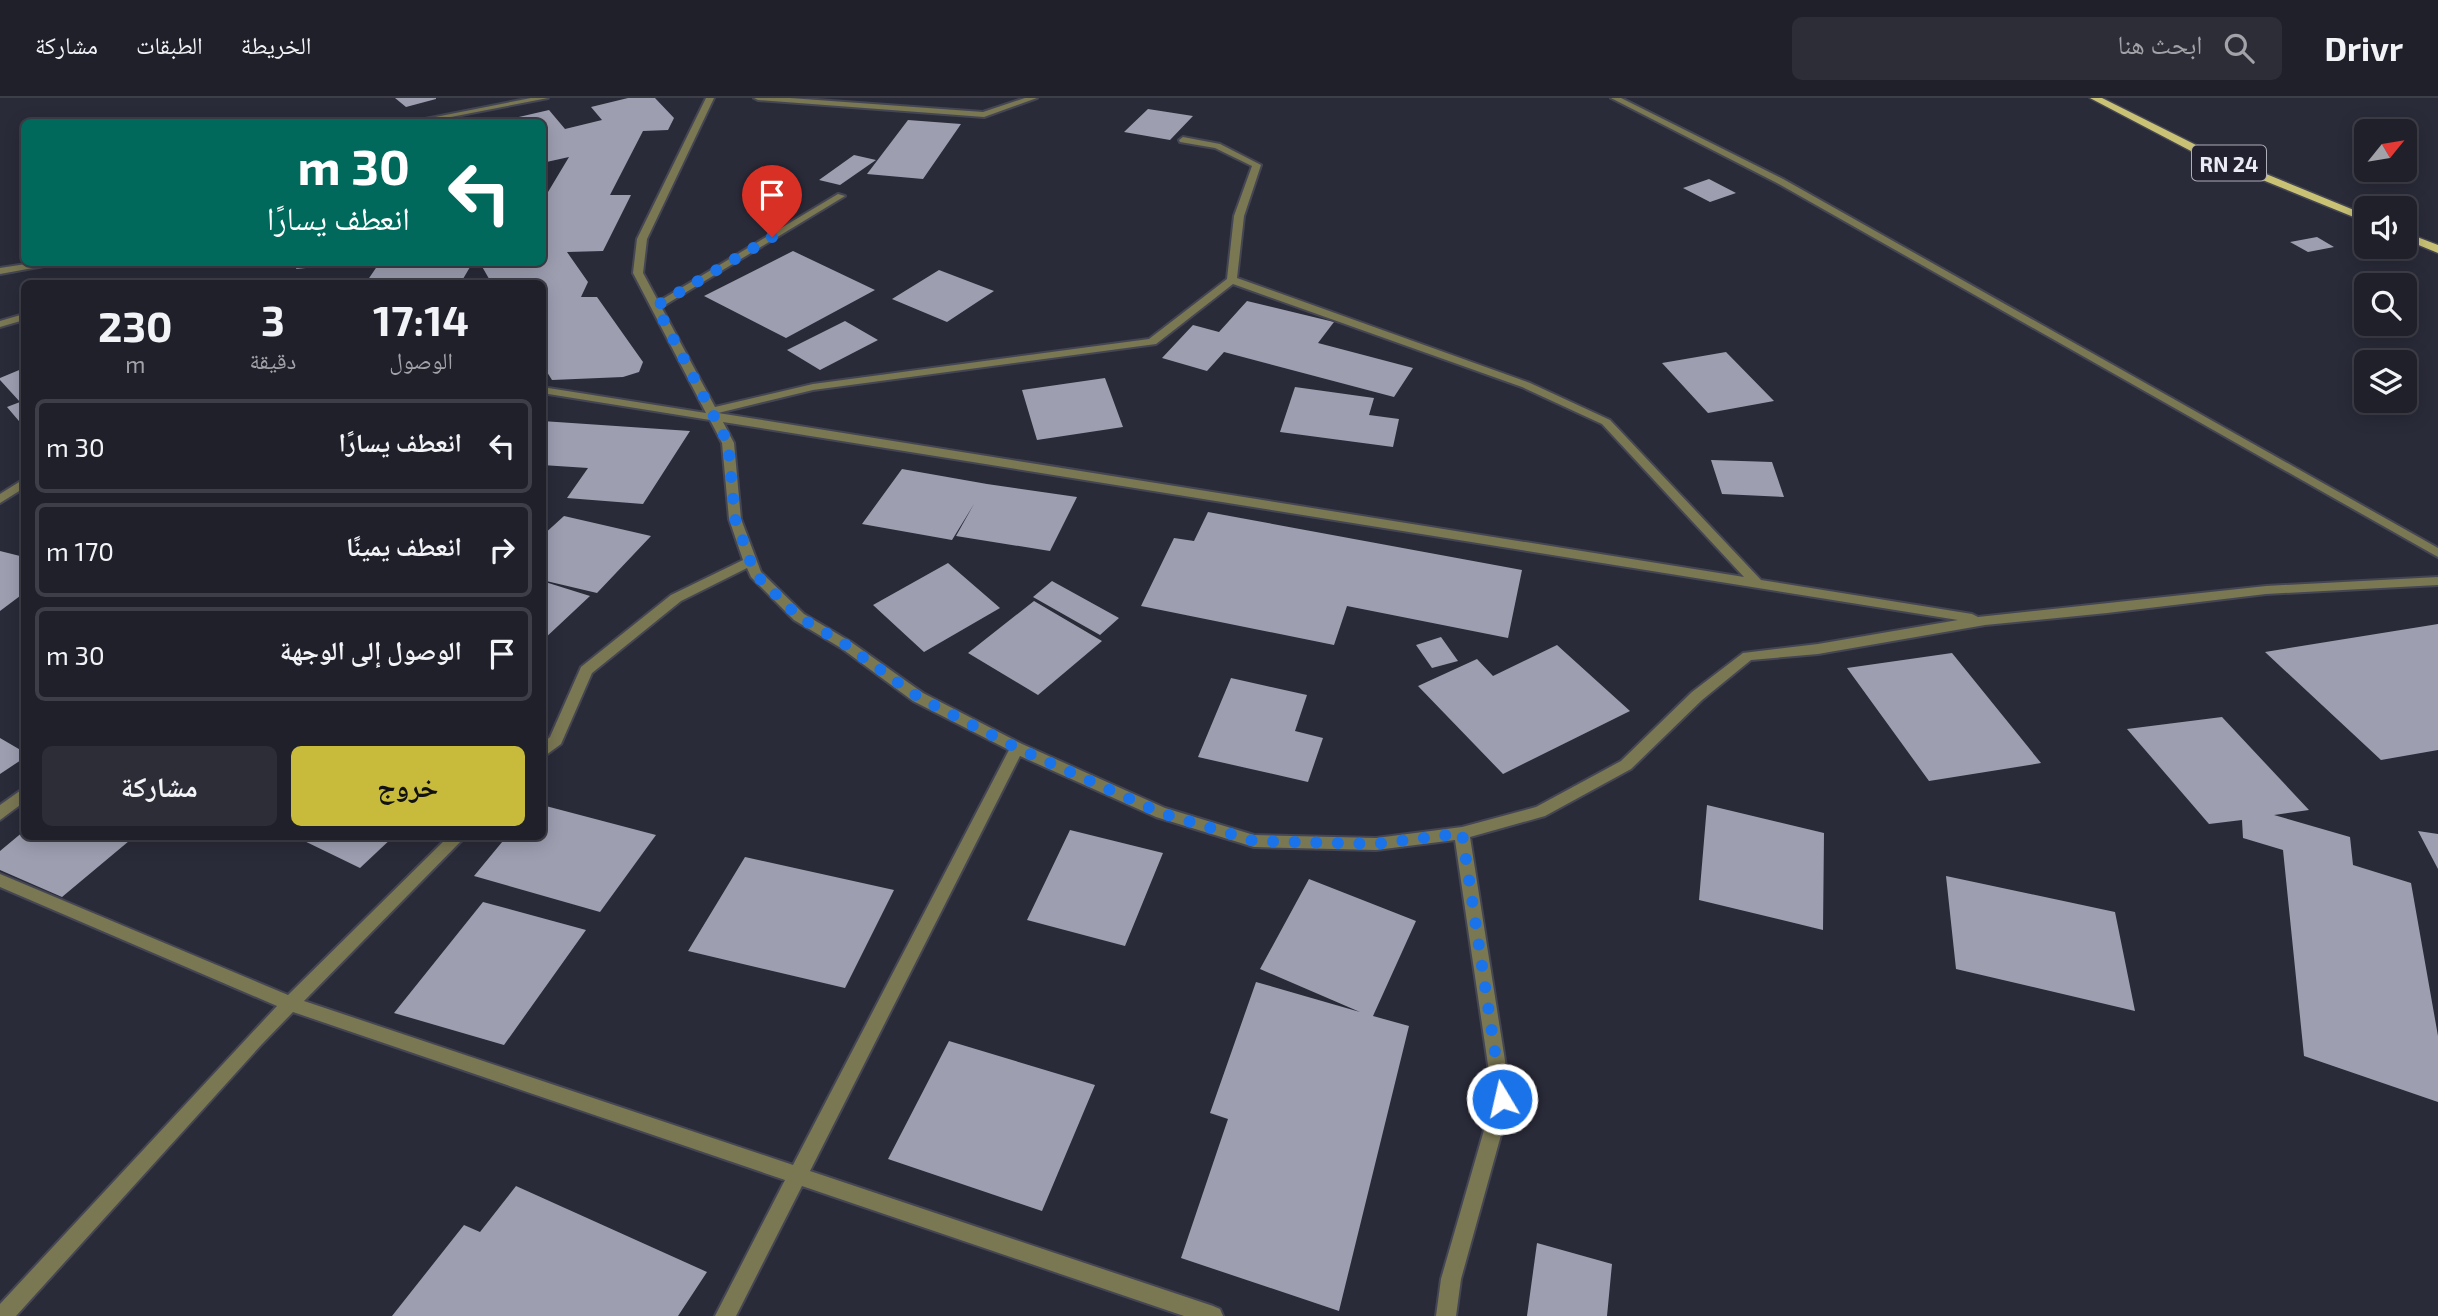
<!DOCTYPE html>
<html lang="ar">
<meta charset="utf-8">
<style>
body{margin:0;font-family:"Exo 2","Noto Naskh Arabic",sans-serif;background:#2d2d37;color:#f1f3f6;direction:rtl;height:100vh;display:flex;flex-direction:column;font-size:26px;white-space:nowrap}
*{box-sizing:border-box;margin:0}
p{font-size:23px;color:#a2a3a9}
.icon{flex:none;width:38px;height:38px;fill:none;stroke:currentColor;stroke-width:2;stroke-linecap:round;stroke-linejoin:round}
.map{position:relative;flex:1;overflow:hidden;direction:ltr}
.panel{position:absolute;left:21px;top:182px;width:525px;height:560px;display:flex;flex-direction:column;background:#20202b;border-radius:10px;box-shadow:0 4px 18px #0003,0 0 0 2px #3d3e47;direction:rtl}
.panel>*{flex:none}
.guide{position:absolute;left:21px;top:21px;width:525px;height:147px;border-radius:10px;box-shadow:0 4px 18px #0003,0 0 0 2px #3d3e47;direction:rtl;background:#00695c;color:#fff;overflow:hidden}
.needle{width:46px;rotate:60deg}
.controls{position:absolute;left:2354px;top:21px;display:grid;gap:14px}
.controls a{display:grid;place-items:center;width:63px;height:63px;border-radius:10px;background:#20202b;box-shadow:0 4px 18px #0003,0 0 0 2px #3d3e47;font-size:35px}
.pin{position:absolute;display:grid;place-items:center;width:60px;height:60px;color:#fff;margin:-72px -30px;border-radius:50% 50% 50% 0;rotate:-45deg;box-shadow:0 0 7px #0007}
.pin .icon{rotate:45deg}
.me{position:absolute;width:77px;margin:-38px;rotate:351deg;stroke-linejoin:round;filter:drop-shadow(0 0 5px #0008)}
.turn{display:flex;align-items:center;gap:24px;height:147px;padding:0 21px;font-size:32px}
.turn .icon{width:91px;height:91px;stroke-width:2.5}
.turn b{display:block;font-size:49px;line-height:60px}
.eta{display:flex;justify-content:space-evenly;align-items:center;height:119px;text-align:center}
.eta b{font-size:42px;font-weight:700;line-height:49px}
.action{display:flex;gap:14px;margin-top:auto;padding:14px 21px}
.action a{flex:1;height:80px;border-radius:10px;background:#c8bb3b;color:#111;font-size:28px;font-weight:700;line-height:80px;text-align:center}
.action a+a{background:#2d2d37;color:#f1f3f6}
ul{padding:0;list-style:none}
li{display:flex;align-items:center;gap:21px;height:94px;margin:0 14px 10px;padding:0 7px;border:4px solid #3d3e47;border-radius:10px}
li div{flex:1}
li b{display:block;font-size:26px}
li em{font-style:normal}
header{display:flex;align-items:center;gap:42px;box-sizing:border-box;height:98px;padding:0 35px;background:#20202b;border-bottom:2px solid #3d3e47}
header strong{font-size:33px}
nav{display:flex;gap:38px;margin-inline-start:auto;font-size:24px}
.search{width:490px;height:63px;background:#2d2d37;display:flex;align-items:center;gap:18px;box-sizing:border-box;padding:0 24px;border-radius:10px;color:#a2a3a9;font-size:26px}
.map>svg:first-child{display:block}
</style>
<header>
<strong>Drivr</strong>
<div class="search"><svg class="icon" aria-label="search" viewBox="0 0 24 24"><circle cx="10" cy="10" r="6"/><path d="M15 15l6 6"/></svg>ابحث هنا</div>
<nav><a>الخريطة</a><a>الطبقات</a><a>مشاركة</a></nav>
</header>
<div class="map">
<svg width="2438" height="1218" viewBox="0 0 2438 1218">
<rect width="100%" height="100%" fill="#2a2b39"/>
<path fill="#9d9eb0" d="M395,0H436V1L406,9Z
M628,0H655L674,20L668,32L643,33L610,97H631L603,153L567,154L588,184L581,199H597L643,264L639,274L623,279L552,282L542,266V186H492L480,165L542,164V104L569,59L542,65V24L501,23L549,12L565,31L602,22L591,9Z
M1148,11L1193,18L1170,42L1124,34Z
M908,22L961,26L923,81L867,76Z
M854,57L876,62L840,87L819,82Z
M1709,81L1736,95L1710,104L1683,90Z
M2317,139L2334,149L2308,154L2290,144Z
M793,153L875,192L786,240L704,198Z
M299,164H327L325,168L296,171Z
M380,164H473L460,186H365Z
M939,172L994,193L947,224L892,201Z
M1247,203L1334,224L1318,245L1413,270L1394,299L1224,254L1207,273L1162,260L1193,227L1219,234Z
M845,223L878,242L820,272L787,252Z
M1726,254L1774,303L1708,315L1662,265Z
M24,270V329L7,309L20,304L0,282V280Z
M1105,280L1123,329L1037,342L1022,292Z
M1295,289L1374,300L1369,317L1399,321L1393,349L1280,334Z
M542,323L690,333L643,406L567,400L588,370L542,367Z
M1711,362L1772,364L1784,399L1722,396Z
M902,371L987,386L1077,399L1050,453L956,438L974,406L952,442L862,426Z
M1208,414L1522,472L1508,540L1347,508L1334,547L1141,508L1174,440L1194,443Z
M564,418L651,438L597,495L542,482V438Z
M0,453L24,459V495L0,513Z
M948,465L1000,510L924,554L873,507Z
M542,483L590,498L542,543Z
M1052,483L1119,520L1100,537L1033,499Z
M1034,503L1102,543L1038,597L968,555Z
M2438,526V652L2381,662L2265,554Z
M1441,539L1458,563L1432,570L1416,547Z
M1557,547L1630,613L1503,676L1418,588L1477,561L1493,578Z
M1952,555L2041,665L1929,683L1847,570Z
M1231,580L1307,597L1295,633L1323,640L1308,684L1198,659Z
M2222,619L2309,712L2274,717L2350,739L2353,767L2411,785L2438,938V1004L2304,958L2283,752L2243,740L2242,722L2209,726L2127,631Z
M0,640L24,654V660L0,676Z
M542,707L656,737L600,814L474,778L507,738H542Z
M1707,707L1824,735L1823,832L1699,802Z
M1070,732L1163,755L1125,848L1027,822Z
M24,733V738H135L62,799L0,772V753Z
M2418,733L2438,736V771Z
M294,738H394L360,770Z
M745,759L894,792L845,890L688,853Z
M1946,778L2115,814L2135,913L1956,871Z
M1309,781L1416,823L1373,918L1409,928L1339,1213L1181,1160L1228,1021L1210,1015L1256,884L1360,914L1260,871Z
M483,804L586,832L504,947L394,915Z
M949,943L1095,987L1042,1113L888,1061Z
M516,1088L707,1174L678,1218H392L464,1127L480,1134Z
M1537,1145L1612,1166L1607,1218H1527Z"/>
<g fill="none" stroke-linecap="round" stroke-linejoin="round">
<defs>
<path id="lane" d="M754,0H790L983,14L1025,0H1037L984,19L758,2Z
M1611,0H1621L1783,81L2438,450V459L1777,85Z
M838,96L845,98L660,210L651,208Z"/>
<path id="street" d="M531,0H548L425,24H410Z
M706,0H714L647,141L643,175L715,309L813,286L1149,241L1227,181L1234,118L1252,68L1215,50L1180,44L1179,42L1183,39L1220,46L1261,67L1244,118L1237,180L1530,285L1610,322L1761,482L1972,516L1978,519L2266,488L2438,479V487L2266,496L2107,515L1985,527L1818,556L1751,562L1702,602L1631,671L1545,718L1470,739L1511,1001L1461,1181L1456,1218H1436L1441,1181L1493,1001L1455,742L1376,752L1254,749L1156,719L1020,658L810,1073L1213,1208L1220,1211L1223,1218H1184L802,1088L736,1218H715L785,1082L293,914L262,946L16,1218H0V1206L277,908L0,789V776L288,897L449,738H466L304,903L793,1067L1009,652L913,603L841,550L794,522L751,479L747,470L681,503L592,575L561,646L542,660V646L550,639L581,569L671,497L743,462L729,421L722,345L710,322L542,295V289L706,315L633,175L637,141ZM1233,186L1522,289L1602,326L1744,479L718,315L813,292L1156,246ZM723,324L1958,522L1818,546L1743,555L1692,594L1621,663L1536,709L1462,729L1376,740L1254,737L1165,710L1022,646L923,595L851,544L804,516L761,474L741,421L734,345Z
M39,164H66L0,176V170Z
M24,216V222L0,229V223Z
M24,381V390L0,405V396Z
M24,690V704L0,722V707Z"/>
<path id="primary" d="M2090,0H2102L2198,48L2366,117V124L2191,53Z
M2404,134L2438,147V155L2404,141Z"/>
</defs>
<use href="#lane" stroke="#454653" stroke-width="4"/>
<use href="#street" stroke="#454653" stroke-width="4"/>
<use href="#primary" stroke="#454653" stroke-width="3"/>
<use href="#lane" fill="#7a7753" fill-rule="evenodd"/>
<use href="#street" fill="#7a7753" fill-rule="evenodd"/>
<use href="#primary" fill="#c9c275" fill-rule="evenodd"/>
</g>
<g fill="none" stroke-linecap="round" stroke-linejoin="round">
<path stroke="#1a73e8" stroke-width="12" stroke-dasharray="0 21.6" d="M772,139L656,208L728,345L735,421L755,476L799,519L846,547L918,599L1017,650L1161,715L1254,743L1376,746L1462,735L1502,1001"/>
</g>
<g text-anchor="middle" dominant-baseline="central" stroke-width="7" stroke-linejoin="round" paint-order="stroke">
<rect fill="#21212f" stroke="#aeaeb9" stroke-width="2" x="2192" y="47.5" width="74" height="35" rx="5"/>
<g font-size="21" font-weight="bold" fill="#eaeaf4">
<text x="2229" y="65">RN 24</text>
</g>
</g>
</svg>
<div class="controls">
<a><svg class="needle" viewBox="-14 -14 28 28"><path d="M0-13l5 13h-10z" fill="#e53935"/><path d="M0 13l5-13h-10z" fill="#a2a3a9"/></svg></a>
<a><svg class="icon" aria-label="sound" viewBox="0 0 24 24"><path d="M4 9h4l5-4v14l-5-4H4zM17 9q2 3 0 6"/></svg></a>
<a><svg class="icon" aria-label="search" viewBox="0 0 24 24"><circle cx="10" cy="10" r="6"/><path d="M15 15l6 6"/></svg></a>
<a><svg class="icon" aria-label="layers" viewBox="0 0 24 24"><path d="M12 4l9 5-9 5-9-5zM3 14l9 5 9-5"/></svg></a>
</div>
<div class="pin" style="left:772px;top:139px;background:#d93025"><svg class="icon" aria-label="arrive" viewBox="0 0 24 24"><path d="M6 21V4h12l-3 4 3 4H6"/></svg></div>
<svg class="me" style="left:1502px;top:1001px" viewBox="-20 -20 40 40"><circle r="17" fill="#1a73e8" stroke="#fff" stroke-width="3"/><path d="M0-11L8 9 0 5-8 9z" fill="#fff"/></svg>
<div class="guide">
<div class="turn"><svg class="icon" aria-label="left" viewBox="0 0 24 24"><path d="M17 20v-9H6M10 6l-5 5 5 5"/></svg><div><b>30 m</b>انعطف يسارًا</div></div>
</div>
<section class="panel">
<div class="eta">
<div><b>17:14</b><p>الوصول</p></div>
<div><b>3</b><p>دقيقة</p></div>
<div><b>230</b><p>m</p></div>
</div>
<ul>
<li><svg class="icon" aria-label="left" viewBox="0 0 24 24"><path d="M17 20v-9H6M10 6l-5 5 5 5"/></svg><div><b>انعطف يسارًا</b></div><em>30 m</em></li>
<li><svg class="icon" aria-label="right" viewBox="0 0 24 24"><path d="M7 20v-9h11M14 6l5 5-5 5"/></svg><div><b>انعطف يمينًا</b></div><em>170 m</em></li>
<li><svg class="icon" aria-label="arrive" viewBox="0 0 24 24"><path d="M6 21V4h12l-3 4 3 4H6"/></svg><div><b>الوصول إلى الوجهة</b></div><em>30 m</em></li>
</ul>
<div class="action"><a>خروج</a><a>مشاركة</a></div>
</section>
</div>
